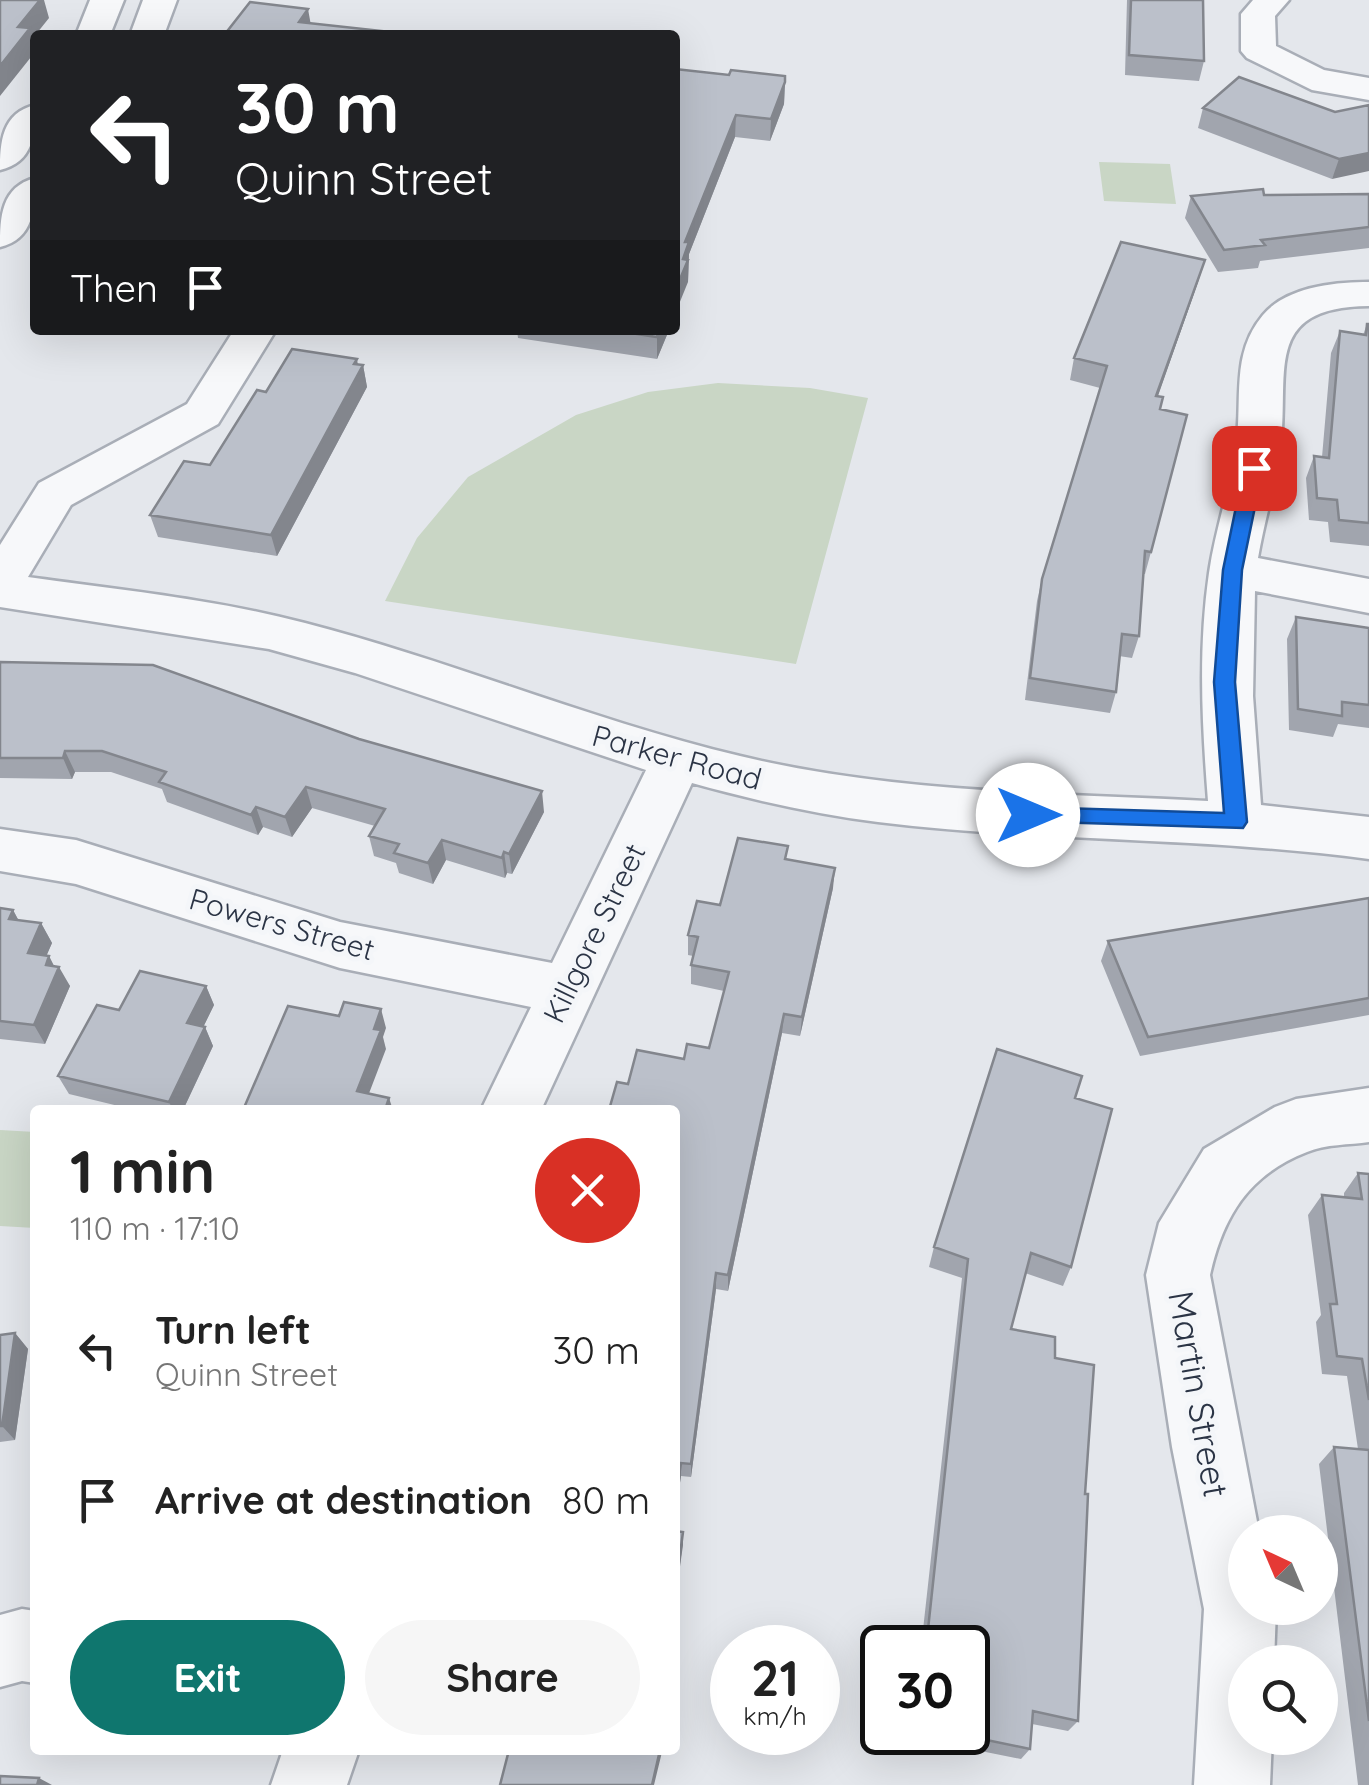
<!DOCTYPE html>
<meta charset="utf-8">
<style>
body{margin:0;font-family:Quicksand,sans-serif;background:#f6f6f6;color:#222;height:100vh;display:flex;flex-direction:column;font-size:38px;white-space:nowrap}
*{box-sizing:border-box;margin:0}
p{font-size:32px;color:#767676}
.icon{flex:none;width:55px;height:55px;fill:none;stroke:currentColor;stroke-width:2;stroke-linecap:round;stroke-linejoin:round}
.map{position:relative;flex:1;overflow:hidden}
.side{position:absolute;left:30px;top:1105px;width:650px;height:650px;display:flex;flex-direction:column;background:#fff;border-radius:10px;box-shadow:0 10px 40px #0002}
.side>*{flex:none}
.guide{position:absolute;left:30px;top:30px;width:650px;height:305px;border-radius:10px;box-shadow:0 10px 40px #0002;background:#202124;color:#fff;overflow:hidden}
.needle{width:65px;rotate:316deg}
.fabs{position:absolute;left:1228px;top:1515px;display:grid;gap:20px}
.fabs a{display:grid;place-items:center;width:110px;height:110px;border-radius:50%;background:#fff;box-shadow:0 10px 40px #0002;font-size:50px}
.speed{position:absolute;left:710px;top:1625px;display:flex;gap:20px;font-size:50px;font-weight:700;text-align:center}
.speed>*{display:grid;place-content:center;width:130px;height:130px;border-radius:50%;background:#fff;box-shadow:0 10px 40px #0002;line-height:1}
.speed small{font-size:25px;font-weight:400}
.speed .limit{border:5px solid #111;border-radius:15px;background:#fff;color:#111}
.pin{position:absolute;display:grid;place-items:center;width:85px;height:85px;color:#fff;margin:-42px;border-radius:20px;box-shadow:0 5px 15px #0006}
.me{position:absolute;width:110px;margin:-55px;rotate:90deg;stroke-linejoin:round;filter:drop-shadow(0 0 8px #0008)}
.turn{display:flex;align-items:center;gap:35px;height:210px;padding:0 40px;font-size:45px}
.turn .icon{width:130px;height:130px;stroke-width:2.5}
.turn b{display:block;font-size:70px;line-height:85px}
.then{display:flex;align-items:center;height:95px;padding:0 40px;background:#0003;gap:20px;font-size:38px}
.round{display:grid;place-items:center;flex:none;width:105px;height:105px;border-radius:52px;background:#f6f6f6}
.headline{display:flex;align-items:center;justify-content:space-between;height:170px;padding:0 40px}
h1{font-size:60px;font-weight:800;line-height:75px}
.primary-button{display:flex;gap:20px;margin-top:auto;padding:20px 40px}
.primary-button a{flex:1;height:115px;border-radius:60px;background:#0f766e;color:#fff;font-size:40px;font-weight:800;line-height:115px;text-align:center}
.primary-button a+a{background:#f6f6f6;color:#222}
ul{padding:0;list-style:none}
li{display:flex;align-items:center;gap:30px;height:150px;padding:0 40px}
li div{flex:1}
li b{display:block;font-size:38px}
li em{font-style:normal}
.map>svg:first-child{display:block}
</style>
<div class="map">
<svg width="1369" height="1785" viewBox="0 0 1369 1785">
<rect width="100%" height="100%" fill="#e4e7ec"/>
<path fill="#c9d6c5" d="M1099,162L1170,164L1176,204L1104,201Z
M718,383L810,388L868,398L796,664L385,601L417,538L468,477L576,415L648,392Z
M0,1130L35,1132V1228L0,1226Z"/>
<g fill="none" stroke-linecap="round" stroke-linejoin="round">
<defs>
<path id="minor" d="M90,0H124L110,35H76Z
M143,0H177L164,35H130Z
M1253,0H1289L1275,16L1276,46L1324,70L1369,78V100L1312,90L1247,58L1241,51V14Z
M35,105C35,134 34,162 0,170C0,142 2,113 35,105Z
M35,178C35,208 34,239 0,247C0,217 1,187 35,178Z
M1369,282V306C1259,307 1291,375 1280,451C1275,487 1264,522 1258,558L1369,579V613L1255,591L1253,696L1261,805L1369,817V859C1206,837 1041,842 878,822C815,814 753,800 692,783L541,1110H481L531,1007L340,968L76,884L0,871V829L76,840L340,922L552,963L646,770L355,673L269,649L0,607V545L39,483L187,404L234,330H276L218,424L71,505L28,577C121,590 214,599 305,623C452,661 593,721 740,756C894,793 1051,793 1208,801C1202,725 1198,649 1209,573C1215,530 1230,489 1236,446C1243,400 1230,354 1263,315C1286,287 1335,282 1369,282Z
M1369,1088V1142C1350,1145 1325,1144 1307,1152C1248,1175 1223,1217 1210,1275L1259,1532H1245V1608L1276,1609L1274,1662H1245V1738H1272L1270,1785H1194L1204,1609L1172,1447L1146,1275L1159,1223L1204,1149L1275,1107L1296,1099Z
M22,1609L35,1611V1683L22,1681L0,1687V1615Z
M283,1750H359L347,1785H271Z"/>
</defs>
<use href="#minor" stroke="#a9aeb7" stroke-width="5"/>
<use href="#minor" fill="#f7f8fa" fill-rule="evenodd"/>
</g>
<path fill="#a1a5ae" d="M1127,0H1203L1204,61L1199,81L1125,75Z
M675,69L785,82L784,104L770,141L735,137L689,254L688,282Z
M1369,105L1332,179L1198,128L1203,108L1335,112Z
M1369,194V248L1260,261L1258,268L1218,272L1185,218L1191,196Z
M1205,260L1198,282L1158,396L1160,409L1151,552L1145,574H1144L1139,636L1132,658L1119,656L1116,692L1110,713L1025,700L1037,601L1042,579L1100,388L1070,380L1074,358Z
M1367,324H1369V546L1330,542L1328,522L1309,520L1306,478L1314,456L1322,457L1331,353L1340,331L1363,335Z
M517,330H669L657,359L518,338Z
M358,364L363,365L367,387L277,556L158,537L150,515L210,465L266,392Z
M1296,617L1369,628V728L1338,724L1333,737L1289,730L1287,639Z
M0,662L544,812L512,874L507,873L505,878L446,860L433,884L399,873L396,863L374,856L369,836L375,826L312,808L292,837L263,827L258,835L167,802L162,789L111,772H75L72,779L0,778Z
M787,859L833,888L800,1036L782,1033L728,1291L716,1289L691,1477L681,1476L675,1516V1110L628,1084L709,1048L724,991L691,984V965L693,956L688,955V935L720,905Z
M1369,898V1015L1140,1056L1101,961L1108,941Z
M0,908L13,910L19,921L41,923L52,943L46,956H49L54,966L70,986L45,1044L0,1039Z
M206,986L214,1005L203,1027H205L213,1046L183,1110H135L69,1094L58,1076L119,1010Z
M1075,1098L1071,1267L1063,1286L1025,1273L1011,1329L1055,1358L1085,1494L1078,1721L1068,1731L1032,1724L1030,1749L1021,1759L911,1737L912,1732H968V1648H921L962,1278L929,1267L934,1247Z
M1358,1173L1369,1174V1785H1358L1319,1464L1334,1447L1358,1449L1347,1376L1322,1374L1316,1322L1321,1315L1308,1215L1322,1195L1344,1197V1193Z
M15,1333L28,1349L15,1440L0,1442V1335Z"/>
<path fill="#83868d" d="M40,0H44L49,18L33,38L35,52L0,96V66L18,27Z
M308,9L312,31L299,22Z
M785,82L784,104L770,141L771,119Z
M736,115L735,137L689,254L688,282L675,314V291L685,242Z
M1369,153V171L1332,179L1339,159Z
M1205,260L1198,282L1150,418L1156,396Z
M659,330H669L657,359V337Z
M357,359L359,372L363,365L367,387L277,556L271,535Z
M65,751L75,772L72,779L63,758Z
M306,787L312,808L292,837L285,817Z
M542,791L544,812L512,874L509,854Z
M256,807L263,827L258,835L251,815Z
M442,840L446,860L433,884L428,863Z
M504,852L507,873L505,878L502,858Z
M835,868L833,888L800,1036L802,1017Z
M13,910L23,929L9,919Z
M41,923L52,943L39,973L28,953Z
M49,956L57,972L59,967L70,986L45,1044L34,1025Z
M206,986L214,1005L196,1042L187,1023Z
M381,1009L386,1028L383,1037L386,1049L363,1109L357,1091L374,1029Z
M784,1014L782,1033L728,1291V1275Z
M205,1027L213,1046L183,1110H173L169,1102Z
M389,1098L393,1110H385Z
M716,1273V1289L691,1477V1464Z
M15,1333L28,1349L15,1440L2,1426Z
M681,1463V1476L675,1516V1502Z
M683,1532V1545L677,1588V1577Z
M660,1750H661L662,1752L654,1785H652Z
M39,1778L52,1785H37Z"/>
<path fill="#bbc0ca" stroke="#83868d" stroke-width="2.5" d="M0,0H40L18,27L30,28L0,66Z
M1131,0H1203L1204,61L1129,55Z
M250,2L308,9L299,22L418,35H236L225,34Z
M675,69L729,75L731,70L785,76V82L771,119L736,115L685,242H689L683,259L688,260L675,291Z
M1239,77L1335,112L1369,105V153L1339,159L1203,108Z
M1263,189L1264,195L1369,194V227L1261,240L1265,245L1224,250L1191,196Z
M1121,242L1205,260L1156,396L1163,397L1160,409L1187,415L1151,552L1145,551L1139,636L1122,634L1116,692L1030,678L1042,579L1107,366L1074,358Z
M1367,324H1369V523L1339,520L1337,500L1317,498L1314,456L1329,458L1340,331L1366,335Z
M611,330H659L657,337Z
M292,349L357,359L354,364L363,365L271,535L150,515L184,461L210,465L257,390L266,392Z
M1296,617L1369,628V705L1342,702V716L1298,709Z
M0,662L153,665L359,739L542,791L509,854L504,852L502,858L442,840L428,863L394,853L399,844L369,836L385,809L306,787L285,817L256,807L251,815L159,782L166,772L102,751H65L63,758H0Z
M738,838L788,846L785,859L835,868L802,1017L784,1014L728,1275L716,1273L691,1464L681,1463L675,1502V1110H609L617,1082L628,1084L637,1050L684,1059L687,1044L709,1048L729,972L691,965L698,937L688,935L697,901L720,905Z
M1369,898V998L1148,1037L1108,941Z
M0,908L13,910L9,919L41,923L28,953L49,956L46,965L59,967L34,1025L0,1021Z
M140,971L206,986L187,1023L205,1027L169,1102L58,1076L97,1005L119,1010Z
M344,1002L381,1009L374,1029L381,1030L357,1091L389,1098L385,1110H243L288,1006L339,1016Z
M997,1049L1082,1076L1075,1098L1112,1109L1071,1267L1031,1253L1011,1329L1055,1337V1358L1094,1365L1085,1494H1088L1078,1721L1033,1711L1030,1749L948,1732H968V1648H926L968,1259L934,1247Z
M1358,1173L1369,1174V1400L1362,1359L1337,1356L1330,1304H1337L1322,1195L1362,1199Z
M15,1333L2,1426H0V1335Z
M1334,1447L1369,1450V1721Z
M675,1531L683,1532L677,1577H675Z
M509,1750H660L652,1785H500Z
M0,1776L39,1778L37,1785H0Z"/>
<path fill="#1a73e8" stroke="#114b97" stroke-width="2.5" d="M1254,462L1263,468L1242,570L1235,682L1247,822L1243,828L1020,821L1017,815L1028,807L1224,813L1214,682L1223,570L1244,468Z"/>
<g text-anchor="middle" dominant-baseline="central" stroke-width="10" stroke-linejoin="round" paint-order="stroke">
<g font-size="30" fill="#2b3445" stroke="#f4f6f9">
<text transform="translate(677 757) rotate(15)">Parker Road</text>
<text transform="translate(282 924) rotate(16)">Powers Street</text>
<text transform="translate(594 933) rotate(-64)">Killgore Street</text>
</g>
<g font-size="35" fill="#2b3445" stroke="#f4f6f9">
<text transform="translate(1199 1394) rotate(80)">Martin Street</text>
</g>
</g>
</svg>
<div class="fabs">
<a><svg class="needle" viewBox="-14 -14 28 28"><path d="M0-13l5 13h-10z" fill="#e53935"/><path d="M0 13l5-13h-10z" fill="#767676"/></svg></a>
<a><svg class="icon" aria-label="search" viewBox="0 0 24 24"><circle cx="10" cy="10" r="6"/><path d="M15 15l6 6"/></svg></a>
</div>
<div class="speed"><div>21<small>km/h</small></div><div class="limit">30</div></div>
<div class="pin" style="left:1254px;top:468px;background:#d93025"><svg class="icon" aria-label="arrive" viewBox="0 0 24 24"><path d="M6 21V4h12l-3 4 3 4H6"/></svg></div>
<svg class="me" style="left:1028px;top:815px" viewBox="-20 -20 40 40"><circle r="19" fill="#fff"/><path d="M0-13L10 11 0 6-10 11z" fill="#1a73e8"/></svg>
<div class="guide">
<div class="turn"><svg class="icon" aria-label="left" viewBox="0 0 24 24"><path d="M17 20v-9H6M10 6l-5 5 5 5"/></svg><div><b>30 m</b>Quinn Street</div></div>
<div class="then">Then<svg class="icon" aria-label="arrive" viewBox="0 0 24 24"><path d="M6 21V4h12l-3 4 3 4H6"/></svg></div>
</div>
<section class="side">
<div class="headline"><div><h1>1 min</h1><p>110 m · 17:10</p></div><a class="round" style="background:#d93025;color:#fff"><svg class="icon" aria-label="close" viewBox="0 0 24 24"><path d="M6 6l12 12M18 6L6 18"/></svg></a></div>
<ul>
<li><svg class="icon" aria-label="left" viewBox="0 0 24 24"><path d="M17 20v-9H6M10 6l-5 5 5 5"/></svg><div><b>Turn left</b><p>Quinn Street</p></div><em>30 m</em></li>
<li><svg class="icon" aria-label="arrive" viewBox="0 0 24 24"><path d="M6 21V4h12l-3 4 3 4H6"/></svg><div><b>Arrive at destination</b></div><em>80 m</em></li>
</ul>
<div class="primary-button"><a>Exit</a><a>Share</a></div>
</section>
</div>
